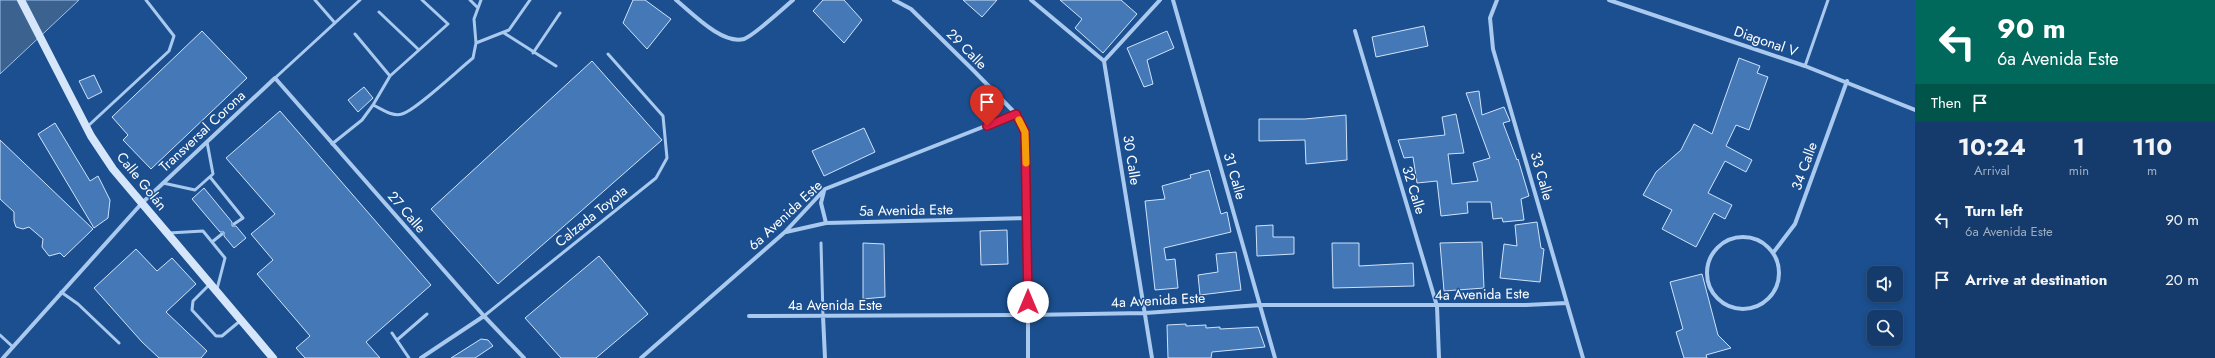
<!DOCTYPE html>
<meta charset="utf-8">
<style>
body{margin:0;font-family:Jost,sans-serif;background:#214673;color:#f1f3f6;height:100vh;display:flex;flex-direction:column;font-size:15px;white-space:nowrap}
*{box-sizing:border-box;margin:0}
p{font-size:13px;color:#9dadc1}
.icon{flex:none;width:22px;height:22px;fill:none;stroke:currentColor;stroke-width:2;stroke-linecap:round;stroke-linejoin:round}
.map{position:relative;flex:1;overflow:hidden}
.drawer{display:flex;flex-direction:column;background:#143b6b;width:300px}
.drawer>*{flex:none}
.guide{background:#00695c;color:#fff;overflow:hidden}
.controls{position:absolute;left:1867px;top:266px;display:grid;gap:8px}
.controls a{display:grid;place-items:center;width:36px;height:36px;border-radius:8px;background:#143b6b;box-shadow:0 2px 6px #0003,0 0 0 1px #33557e;font-size:20px}
.pin{position:absolute;display:grid;place-items:center;width:34px;height:34px;color:#fff;margin:-41px -17px;border-radius:50% 50% 50% 0;rotate:-45deg;box-shadow:0 0 4px #0007}
.pin .icon{rotate:45deg}
.me{position:absolute;width:44px;margin:-22px;rotate:0deg;stroke-linejoin:round;filter:drop-shadow(0 0 3px #0008)}
.turn{display:flex;align-items:center;gap:14px;height:84px;padding:0 16px;font-size:18px}
.turn .icon{width:52px;height:52px;stroke-width:2.5}
.turn b{display:block;font-size:28px;line-height:34px}
.then{display:flex;align-items:center;height:38px;padding:0 16px;background:#0003;gap:8px;font-size:15px}
.eta{display:flex;justify-content:space-evenly;align-items:center;height:68px;text-align:center}
.eta b{font-size:24px;font-weight:700;line-height:28px}
ul{padding:0;list-style:none}
li{display:flex;align-items:center;gap:12px;height:60px;padding:0 16px}
li div{flex:1}
li b{display:block;font-size:15px}
li em{font-style:normal}
main{display:flex;flex:1;min-height:0}
.map>svg:first-child{display:block}
</style>
<main>
<div class="map">
<svg width="1915" height="358" viewBox="0 0 1915 358">
<rect width="100%" height="100%" fill="#1b4f8f"/>
<path fill="#3c6290" stroke="#9cc4f0" d="M0,0H79L0,74Z"/>
<path fill="#4478b7" stroke="#cfe3fa" d="M633,0H645L671,19L647,49L623,23Z
M823,0H844L862,20L844,43L813,11Z
M963,0H997L982,17Z
M1060,0H1121L1137,14L1103,53L1075,28L1082,19Z
M1424,26L1428,46L1376,57L1372,37Z
M202,31L247,78L151,169L123,140L128,135L112,117Z
M1167,31L1174,48L1147,60L1153,84L1144,87L1127,48Z
M1739,58L1760,66L1757,73L1768,77L1749,130L1736,125L1726,146L1752,160L1746,172L1725,161L1708,193L1732,205L1725,219L1714,213L1696,247L1662,229L1672,210L1643,195L1656,172L1681,150L1694,124L1712,134Z
M592,61L662,140L498,284L431,209Z
M94,75L102,92L88,99L79,81Z
M364,87L373,98L358,112L348,100Z
M1479,91L1482,115L1504,107L1510,121L1503,123L1517,160L1518,159L1529,196L1521,199L1524,220L1503,222L1502,218L1493,219L1491,202H1467L1468,213L1441,216L1437,181L1417,183L1413,157L1404,158L1398,140L1445,135L1442,117L1456,114L1464,153L1448,154L1452,184L1478,181L1473,163L1490,158L1466,93Z
M280,111L431,285L366,342L380,358H305L296,348L310,336L257,274L273,260L251,234L275,214L226,158Z
M1346,115L1347,160L1306,164L1305,140L1259,141V119H1305Z
M55,123L90,181L98,176L110,200L108,218L94,228L38,134Z
M864,128L875,152L824,176L812,151Z
M0,140L93,229L64,257L60,253L49,256L42,247L43,239L29,227L23,229L16,227L14,221V212L0,199Z
M1209,170L1221,214L1227,212L1231,232L1164,248L1166,260L1175,259L1178,288L1155,290L1145,201L1165,199L1162,186L1191,178L1190,175Z
M204,188L232,222V226H236L246,238L234,248L224,236V232H220L192,199Z
M1537,222L1541,248L1544,249L1540,282L1500,278L1504,244L1517,246L1515,225Z
M1273,225V237H1294V254L1257,256L1256,226Z
M1007,230L1008,264L981,265L980,231Z
M1482,242L1484,288L1444,291L1440,243Z
M863,243L884,244L885,297L863,299Z
M1332,243H1359V266L1413,263L1414,286L1333,288Z
M136,249L157,271L172,258L196,284L166,312L207,351L201,358H159L142,342L94,288Z
M1236,252L1241,290L1200,295L1198,275L1218,272L1216,254Z
M599,256L648,314L596,358H561L525,318Z
M1702,274L1718,335L1731,348L1706,355L1707,358H1684L1676,332L1683,329L1670,282Z
M1186,324V326L1206,325V328L1220,327V329L1258,327L1265,347L1212,352L1211,358H1168L1167,325Z
M481,339L488,340L493,346L475,358H451Z"/>
<g fill="none" stroke-linecap="round" stroke-linejoin="round">
<path stroke="#a9c9ee" stroke-width="3" d="M315,0L335,23
M470,0L478,8
M379,12L419,50
M504,33L556,66
M355,34L390,76
M476,43L509,30L530,0
M533,53L560,13
M1805,66L1828,0
M275,78L360,0
M373,105L390,76L448,24L422,0
M88,126L169,51L174,36L146,0
M332,144L362,120L373,105C382,109 392,117 402,114C416,110 459,69 473,58L476,43L474,19L481,0
M210,177L243,218L234,224
M163,183L195,190L213,174L207,142
M169,233L203,231L225,258L217,289
M212,242L222,234
M821,243L823,316
M210,284L193,301L192,310L216,336H222L240,321
M61,292L78,304L119,343
M484,316L656,178L667,158L663,116L608,54
M392,333L409,358
M0,335L13,347
M397,340L427,314"/>
<path stroke="#a9c9ee" stroke-width="4" d="M676,0C692,13 722,45 744,39C753,36 784,8 793,0
M894,0L911,9L972,69L1016,114L1025,132L1028,218V358
M1031,0L1104,61L1152,358
M1173,0L1275,358
M1497,0L1490,18L1493,49L1583,358
M1609,0L1805,66L1915,110
M1355,31L1437,306L1439,358
M1104,61L1160,0
M824,191L821,203L826,223
M786,232L826,223L1028,218
M1707 273a36 36 0 1 1 72 0a36 36 0 1 1-72 0Z
M1773,253L1795,224L1847,81
M749,316L1028,315L1145,313L1260,305H1526L1567,303
M823,316L825,358
M3,358L142,203L275,78L484,316L524,358
M421,358L484,316
M641,358L785,232L825,189L1016,114"/>
<path stroke="#d6e6fa" stroke-width="8" d="M21,0L91,136L113,169L273,358"/>
</g>
<g fill="none" stroke-linecap="round" stroke-linejoin="round">
<defs>
<path id="route" d="M987,126L1016,114L1025,132L1028,302"/>
</defs>
<use href="#route" stroke="#92132f" stroke-width="10"/>
<use href="#route" stroke="#e11d48" stroke-width="7"/>
<path stroke="#f59e0b" stroke-width="7" d="M1019,120L1025,132L1026,163"/>
</g>
<g text-anchor="middle" dominant-baseline="central" stroke-width="3" stroke-linejoin="round" paint-order="stroke">
<g font-size="14" fill="#fff" stroke="#1b4f8f">
<text transform="translate(1766 41) rotate(19)">Diagonal V</text>
<text transform="translate(967 49) rotate(45)">29 Calle</text>
<text transform="translate(202 131) rotate(-43)">Transversal Corona</text>
<text transform="translate(1132 160) rotate(81)">30 Calle</text>
<text transform="translate(1804 166) rotate(-70)">34 Calle</text>
<text transform="translate(1235 176) rotate(74)">31 Calle</text>
<text transform="translate(1542 176) rotate(74)">33 Calle</text>
<text transform="translate(142 181) rotate(51)">Calle Golán</text>
<text transform="translate(1414 190) rotate(73)">32 Calle</text>
<text transform="translate(906 210) rotate(-1)">5a Avenida Este</text>
<text transform="translate(407 212) rotate(49)">27 Calle</text>
<text transform="translate(785 215) rotate(-43)">6a Avenida Este</text>
<text transform="translate(591 216) rotate(-39)">Calzada Toyota</text>
<text transform="translate(1482 294) rotate(-1)">4a Avenida Este</text>
<text transform="translate(1158 300) rotate(-3)">4a Avenida Este</text>
<text x="835" y="305">4a Avenida Este</text>
</g>
</g>
</svg>
<div class="controls">
<a><svg class="icon" aria-label="sound" viewBox="0 0 24 24"><path d="M4 9h4l5-4v14l-5-4H4zM17 9q2 3 0 6"/></svg></a>
<a><svg class="icon" aria-label="search" viewBox="0 0 24 24"><circle cx="10" cy="10" r="6"/><path d="M15 15l6 6"/></svg></a>
</div>
<div class="pin" style="left:987px;top:126px;background:#d93025"><svg class="icon" aria-label="arrive" viewBox="0 0 24 24"><path d="M6 21V4h12l-3 4 3 4H6"/></svg></div>
<svg class="me" style="left:1028px;top:302px" viewBox="-20 -20 40 40"><circle r="19" fill="#fff"/><path d="M0-13L10 11 0 6-10 11z" fill="#e11d48"/></svg>
</div>
<section class="drawer">
<div class="guide">
<div class="turn"><svg class="icon" aria-label="left" viewBox="0 0 24 24"><path d="M17 20v-9H6M10 6l-5 5 5 5"/></svg><div><b>90 m</b>6a Avenida Este</div></div>
<div class="then">Then<svg class="icon" aria-label="arrive" viewBox="0 0 24 24"><path d="M6 21V4h12l-3 4 3 4H6"/></svg></div>
</div>
<div class="eta">
<div><b>10:24</b><p>Arrival</p></div>
<div><b>1</b><p>min</p></div>
<div><b>110</b><p>m</p></div>
</div>
<ul>
<li><svg class="icon" aria-label="left" viewBox="0 0 24 24"><path d="M17 20v-9H6M10 6l-5 5 5 5"/></svg><div><b>Turn left</b><p>6a Avenida Este</p></div><em>90 m</em></li>
<li><svg class="icon" aria-label="arrive" viewBox="0 0 24 24"><path d="M6 21V4h12l-3 4 3 4H6"/></svg><div><b>Arrive at destination</b></div><em>20 m</em></li>
</ul>
</section>
</main>
